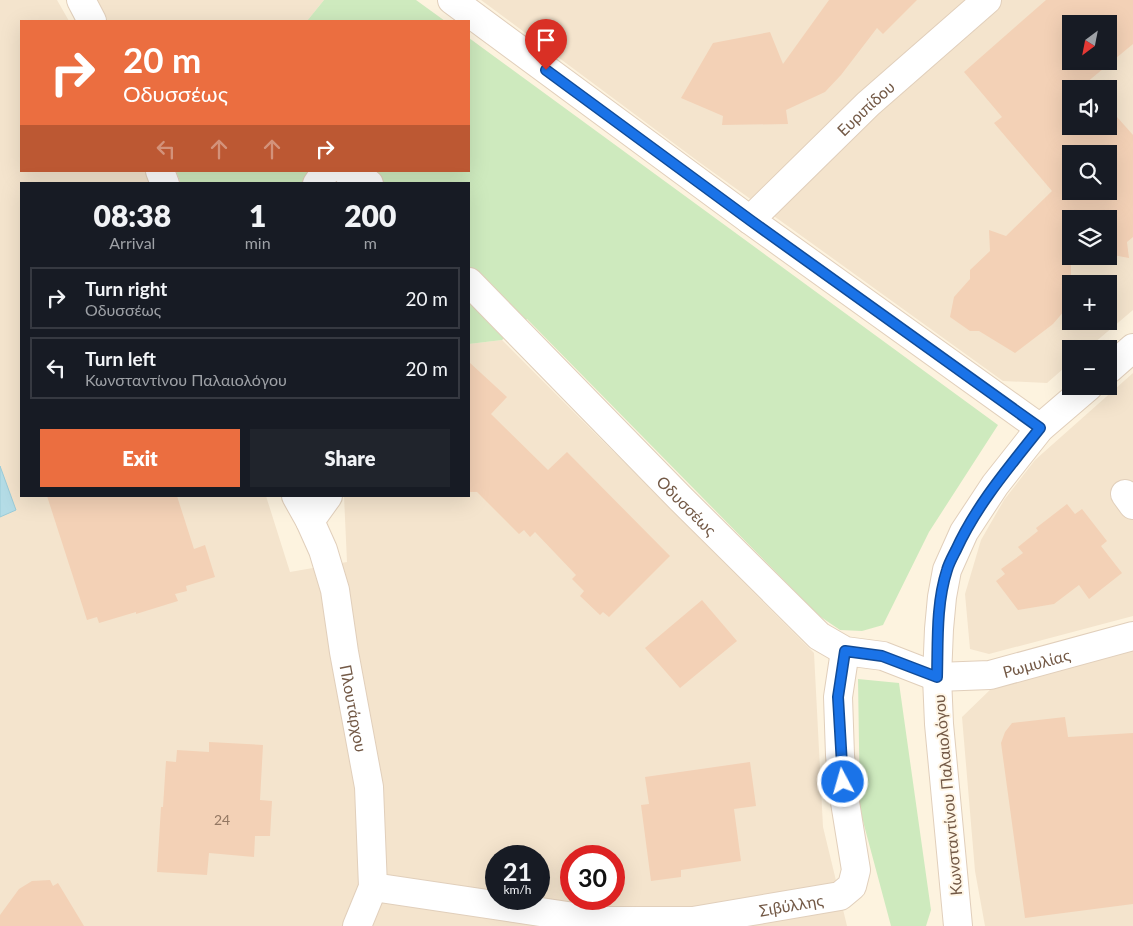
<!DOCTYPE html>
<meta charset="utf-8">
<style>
body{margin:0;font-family:Lato,sans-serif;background:#20242c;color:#f1f3f6;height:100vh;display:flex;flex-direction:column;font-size:19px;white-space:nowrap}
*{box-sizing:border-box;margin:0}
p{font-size:16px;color:#9ea1a6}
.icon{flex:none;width:28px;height:28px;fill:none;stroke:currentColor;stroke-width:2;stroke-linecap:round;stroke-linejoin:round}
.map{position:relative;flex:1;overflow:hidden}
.side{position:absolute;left:20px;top:182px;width:450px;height:315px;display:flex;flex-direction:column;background:#171b24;border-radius:0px;box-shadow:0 5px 20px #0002}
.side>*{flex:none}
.guide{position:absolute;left:20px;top:20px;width:450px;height:152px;border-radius:0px;box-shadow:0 5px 20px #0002;background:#eb6e40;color:#fff;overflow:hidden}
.needle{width:32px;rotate:212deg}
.buttons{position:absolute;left:1062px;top:15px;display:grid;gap:10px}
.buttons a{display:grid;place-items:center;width:55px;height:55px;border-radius:0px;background:#171b24;box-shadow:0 5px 20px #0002;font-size:25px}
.speed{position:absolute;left:485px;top:845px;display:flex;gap:10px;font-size:25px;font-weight:700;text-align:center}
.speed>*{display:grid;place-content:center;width:65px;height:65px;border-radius:50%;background:#171b24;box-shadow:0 5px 20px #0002;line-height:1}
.speed small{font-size:12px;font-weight:400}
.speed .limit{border:8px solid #d22;background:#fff;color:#111}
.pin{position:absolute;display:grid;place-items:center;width:42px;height:42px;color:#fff;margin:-51px -21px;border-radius:50% 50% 50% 0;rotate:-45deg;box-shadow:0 0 5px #0007}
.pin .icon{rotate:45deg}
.me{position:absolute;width:55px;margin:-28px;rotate:354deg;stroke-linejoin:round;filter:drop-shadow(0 0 4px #0008)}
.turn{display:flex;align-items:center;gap:18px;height:105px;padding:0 20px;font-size:22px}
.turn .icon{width:65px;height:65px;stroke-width:2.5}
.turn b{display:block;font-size:35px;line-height:42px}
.lanes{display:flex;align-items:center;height:48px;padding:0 20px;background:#0003;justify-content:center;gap:25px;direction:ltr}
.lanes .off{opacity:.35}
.eta{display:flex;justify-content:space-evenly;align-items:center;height:85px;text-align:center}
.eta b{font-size:30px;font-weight:800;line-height:35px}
.button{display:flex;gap:10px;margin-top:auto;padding:10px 20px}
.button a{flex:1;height:58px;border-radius:0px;background:#eb6e40;color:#fff;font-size:20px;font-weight:800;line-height:58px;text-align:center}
.button a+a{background:#20242c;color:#f1f3f6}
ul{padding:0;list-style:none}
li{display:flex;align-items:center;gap:15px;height:62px;margin:0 10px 8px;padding:0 10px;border:2px solid #363941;border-radius:0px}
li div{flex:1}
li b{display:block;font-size:19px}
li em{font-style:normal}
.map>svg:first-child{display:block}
</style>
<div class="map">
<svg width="1133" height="926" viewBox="0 0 1133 926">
<rect width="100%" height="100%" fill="#fdf3df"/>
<path fill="#f4e4cd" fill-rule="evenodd" d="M0,0H57L69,21H21V171H146L152,184H21V496H266L290,572L347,562L344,496H469V344L502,340L814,653L823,827L847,926H0ZM496,856H539V899H496ZM571,856H614V899H571Z
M93,0H324L307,21H104Z
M481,0H1133V310L1087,349H1071V362L1047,383L1003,381L699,162ZM1071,24H1109V61H1071ZM1071,89H1109V126H1071ZM1071,154H1109V191H1071ZM1071,219H1109V256H1071ZM1071,284H1109V321H1071Z
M1133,373V616L989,654L970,649L965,594L981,540L1004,500L1035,460Z
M1133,649V926H985L975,871L962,717L994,686Z"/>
<path fill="#ceeabe" d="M324,0H416L445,21H307Z
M469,38L998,425L929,532L883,625L862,631L840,630L818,615L527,319L502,340L469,344V184H181L176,171H469Z
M858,679L899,683L931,910L926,926H891L860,810Z"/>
<path fill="#b4dce6" stroke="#9acbd8" d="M0,466L16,510L0,517Z"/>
<path fill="#f3d1b6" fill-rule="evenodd" d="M829,0H917L883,34L877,28L841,75L825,92L786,110L788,124L722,125L723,116L681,98L713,43L770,32L783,64Z
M1046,0H1133V44L1086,83L1091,89H1071V126H1109V108L1133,135V237L1127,242L1129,258L1113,255L1106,261L1102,256H1109V219H1071V303L1053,324L1015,353L979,331H970L950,317L954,297L970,279V270L990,251L989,230L1006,236L1052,191L994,123L1002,117L964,72ZM1071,24H1109V61H1071ZM1071,154H1109V191H1071Z
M469,362L507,397L491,414L548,470L567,452L670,556L609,617L603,612L600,615L580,596L584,591L572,579L576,575L535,532L530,537L524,530L519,534L477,492H469Z
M47,496H177L194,549L205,545L215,577L186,586L187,591L175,594L178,601L136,614V612L99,623L97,617L87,620Z
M1067,504L1075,514L1082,509L1107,541L1101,546L1122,573L1089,599L1079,585L1054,604L1018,610L996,581L1005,574L1001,569L1023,553L1018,547L1038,531L1036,528Z
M702,600L737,641L680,688L645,648Z
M1065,717L1068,737L1133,733V904L1025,918L1001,743L1005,732L1012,723Z
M209,742L263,745L260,800L272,801L270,836H255L254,857L209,853L207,875L157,872L161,807H163L166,761L176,762L177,750L209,752Z
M750,762L756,806L734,809L741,861L681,870V877L651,881L641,805L649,804L645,777Z
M50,880L53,886L58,883L84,926H0V915L19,889L32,881Z"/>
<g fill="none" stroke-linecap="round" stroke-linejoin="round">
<defs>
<g id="minor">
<path d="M81,0L92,21"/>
<path d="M452,0L750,220L1040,428"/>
<path d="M160,171L165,184"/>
<path d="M346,171L354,174L369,184"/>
<path d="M317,184L326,171"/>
<path id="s1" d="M750,220L868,104L987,0"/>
<path id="s2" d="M469,282L680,498L819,636L845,651L883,656L937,677L990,675L1133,636"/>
<path d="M1109,369L1133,348"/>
<path d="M1125,494L1133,505"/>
<path id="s3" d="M296,496L310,521L323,550L335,590L344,652L369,787L373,887L357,926"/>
<path d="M310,521L328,496"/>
<path id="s4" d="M373,887L601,921H693L840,896L852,886L856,870L844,796L840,755L838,697L845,651"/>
<path d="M958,926L939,724L937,677L939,629L942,597L947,570L964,532L995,485L1040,428L1089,386"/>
</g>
</defs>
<use href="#minor" stroke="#e1cfbb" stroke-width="30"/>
<use href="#minor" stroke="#fff" stroke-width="28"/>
</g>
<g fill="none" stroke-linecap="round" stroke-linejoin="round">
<defs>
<path id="route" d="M546,70L750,220L1040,428C1010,466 977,504 956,550C953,556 949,563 947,570C936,604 938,642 937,677L882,656L845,651L838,697L843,782"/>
</defs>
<use href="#route" stroke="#114b97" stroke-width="12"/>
<use href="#route" stroke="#1a73e8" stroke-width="9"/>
</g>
<g text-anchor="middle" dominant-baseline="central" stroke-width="4" stroke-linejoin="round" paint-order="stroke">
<g font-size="14" fill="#937762">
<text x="222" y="819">24</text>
</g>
<g font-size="16" fill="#735946" stroke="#fff6e6">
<text stroke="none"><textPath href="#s1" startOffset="161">Ευριπίδου</textPath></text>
<text stroke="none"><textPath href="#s2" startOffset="312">Οδυσσέως</textPath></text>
<text stroke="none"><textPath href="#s2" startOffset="725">Ρωμυλίας</textPath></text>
<text stroke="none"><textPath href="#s3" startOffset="222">Πλουτάρχου</textPath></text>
<text transform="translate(947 795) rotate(-95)">Κωνσταντίνου Παλαιολόγου</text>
<text stroke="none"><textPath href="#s4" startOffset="422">Σιβύλλης</textPath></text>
</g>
</g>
</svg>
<div class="buttons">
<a><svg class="needle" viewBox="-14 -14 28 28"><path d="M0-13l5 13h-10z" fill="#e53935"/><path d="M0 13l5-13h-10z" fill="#9ea1a6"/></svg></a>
<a><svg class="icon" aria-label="sound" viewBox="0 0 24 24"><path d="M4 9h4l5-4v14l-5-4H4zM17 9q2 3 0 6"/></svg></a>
<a><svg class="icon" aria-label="search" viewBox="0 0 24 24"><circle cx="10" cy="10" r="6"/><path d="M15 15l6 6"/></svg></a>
<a><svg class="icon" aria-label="layers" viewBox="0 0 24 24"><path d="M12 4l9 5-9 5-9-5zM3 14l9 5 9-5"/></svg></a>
<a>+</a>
<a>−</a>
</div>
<div class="speed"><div>21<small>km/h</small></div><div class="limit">30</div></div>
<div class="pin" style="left:546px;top:70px;background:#d93025"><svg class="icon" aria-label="arrive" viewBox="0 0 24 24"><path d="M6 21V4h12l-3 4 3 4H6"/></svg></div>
<svg class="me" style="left:843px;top:782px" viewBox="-20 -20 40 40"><circle r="17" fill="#1a73e8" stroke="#fff" stroke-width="3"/><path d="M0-11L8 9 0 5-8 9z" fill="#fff"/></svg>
<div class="guide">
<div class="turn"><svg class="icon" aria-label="right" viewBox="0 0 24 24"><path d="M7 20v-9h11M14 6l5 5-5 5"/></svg><div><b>20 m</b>Οδυσσέως</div></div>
<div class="lanes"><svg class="icon off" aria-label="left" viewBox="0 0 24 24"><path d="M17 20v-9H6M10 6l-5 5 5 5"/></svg><svg class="icon off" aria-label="ahead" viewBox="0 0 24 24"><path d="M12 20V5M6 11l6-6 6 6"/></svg><svg class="icon off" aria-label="ahead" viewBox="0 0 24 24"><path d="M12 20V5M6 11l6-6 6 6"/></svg><svg class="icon" aria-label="right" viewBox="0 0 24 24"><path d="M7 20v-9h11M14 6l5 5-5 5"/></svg></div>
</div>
<section class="side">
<div class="eta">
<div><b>08:38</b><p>Arrival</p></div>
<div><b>1</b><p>min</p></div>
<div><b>200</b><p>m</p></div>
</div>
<ul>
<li><svg class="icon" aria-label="right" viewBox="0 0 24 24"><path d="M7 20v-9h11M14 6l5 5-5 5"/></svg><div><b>Turn right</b><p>Οδυσσέως</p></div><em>20 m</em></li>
<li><svg class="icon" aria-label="left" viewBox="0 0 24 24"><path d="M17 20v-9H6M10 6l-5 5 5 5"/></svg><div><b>Turn left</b><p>Κωνσταντίνου Παλαιολόγου</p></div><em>20 m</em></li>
</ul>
<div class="button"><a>Exit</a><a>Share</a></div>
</section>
</div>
